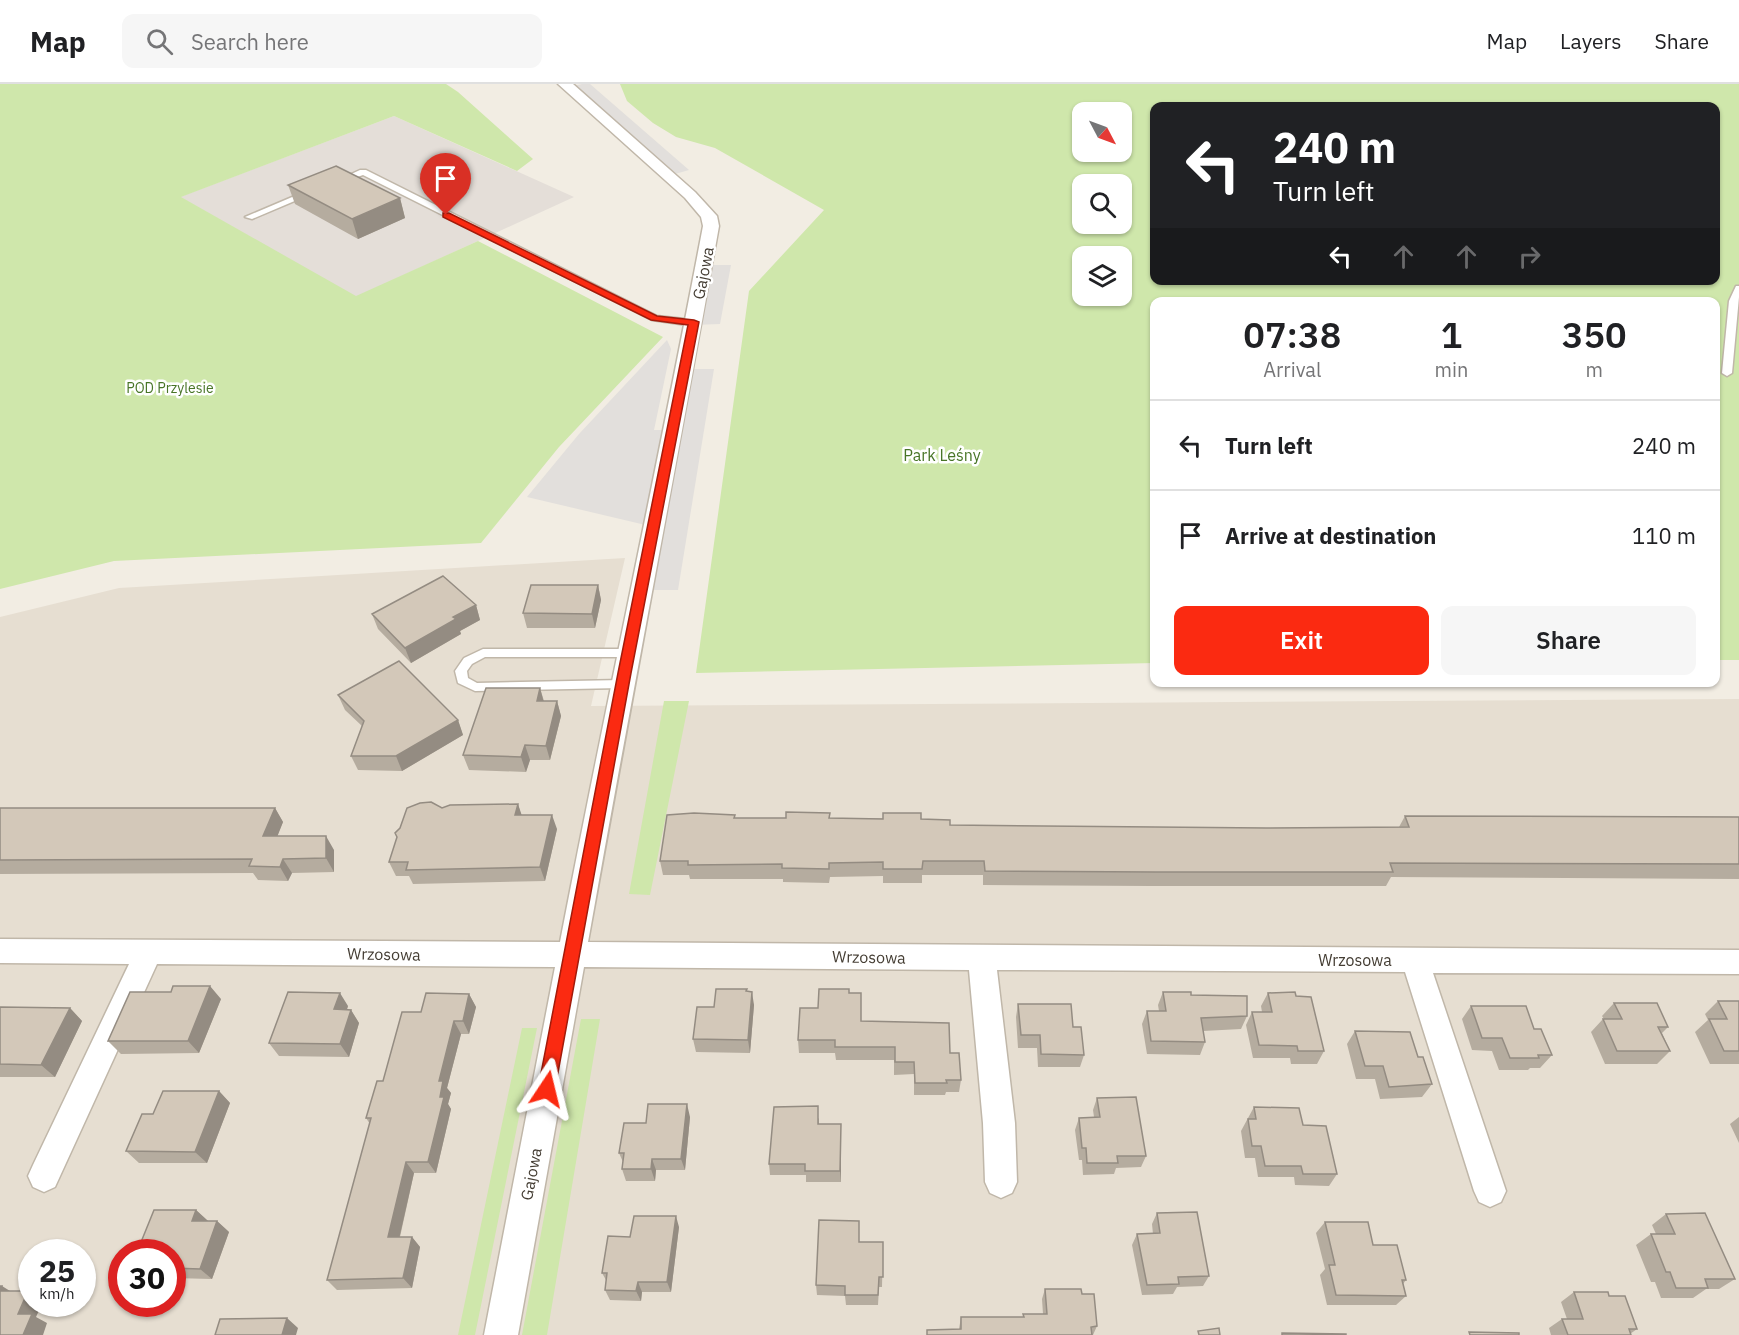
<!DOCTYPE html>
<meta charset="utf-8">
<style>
body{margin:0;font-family:"IBM Plex Sans",sans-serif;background:#f6f6f6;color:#202124;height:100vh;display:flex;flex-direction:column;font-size:22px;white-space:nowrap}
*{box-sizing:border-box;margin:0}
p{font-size:20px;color:#757577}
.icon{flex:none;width:33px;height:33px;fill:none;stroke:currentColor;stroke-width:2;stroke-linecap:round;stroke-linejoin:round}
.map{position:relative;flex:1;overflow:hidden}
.side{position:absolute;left:1150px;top:213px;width:570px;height:390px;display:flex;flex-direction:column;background:#fff;border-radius:12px;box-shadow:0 2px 4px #0004}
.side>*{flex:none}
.banner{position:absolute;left:1150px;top:18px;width:570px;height:183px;border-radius:12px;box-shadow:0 2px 4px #0004;background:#202124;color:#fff;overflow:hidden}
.needle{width:39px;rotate:131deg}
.buttons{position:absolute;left:1072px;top:18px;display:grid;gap:12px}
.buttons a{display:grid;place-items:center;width:60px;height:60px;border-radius:12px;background:#fff;box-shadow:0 2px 4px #0004;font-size:30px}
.speed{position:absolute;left:18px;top:1155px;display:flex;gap:12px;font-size:30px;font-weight:700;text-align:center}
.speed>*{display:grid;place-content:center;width:78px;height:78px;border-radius:50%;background:#fff;box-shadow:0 2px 4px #0004;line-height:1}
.speed small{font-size:15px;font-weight:400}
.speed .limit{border:9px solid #d22;background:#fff;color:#111}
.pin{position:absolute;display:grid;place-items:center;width:51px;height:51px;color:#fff;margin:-62px -26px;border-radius:50% 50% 50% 0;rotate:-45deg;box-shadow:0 0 6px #0007}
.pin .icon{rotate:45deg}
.me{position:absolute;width:66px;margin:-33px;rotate:10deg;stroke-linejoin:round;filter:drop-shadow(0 0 4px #0008)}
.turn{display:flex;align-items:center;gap:21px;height:126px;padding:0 24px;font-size:27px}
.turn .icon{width:78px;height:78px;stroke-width:2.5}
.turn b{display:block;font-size:42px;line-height:51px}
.lanes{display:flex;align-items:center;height:57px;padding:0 24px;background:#0003;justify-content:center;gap:30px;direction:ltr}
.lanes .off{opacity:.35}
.eta{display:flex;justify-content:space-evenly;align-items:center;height:102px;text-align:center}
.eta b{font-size:36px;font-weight:600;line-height:42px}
.button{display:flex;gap:12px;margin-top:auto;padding:12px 24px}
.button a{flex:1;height:69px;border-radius:12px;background:#fb2a11;color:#fff;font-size:24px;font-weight:600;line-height:69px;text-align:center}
.button a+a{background:#f6f6f6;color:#202124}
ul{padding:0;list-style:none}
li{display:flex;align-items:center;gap:18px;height:90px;padding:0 24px;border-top:2px solid #e0e0e0}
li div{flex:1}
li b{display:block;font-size:22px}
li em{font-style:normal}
header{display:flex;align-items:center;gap:36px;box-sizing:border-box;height:84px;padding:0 30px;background:#fff;border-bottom:2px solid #e0e0e0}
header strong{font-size:28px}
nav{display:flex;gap:33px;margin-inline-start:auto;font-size:21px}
.search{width:420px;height:54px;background:#f6f6f6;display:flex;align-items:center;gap:15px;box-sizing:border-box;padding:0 21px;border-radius:12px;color:#757577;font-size:22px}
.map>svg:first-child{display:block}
</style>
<header>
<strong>Map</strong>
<div class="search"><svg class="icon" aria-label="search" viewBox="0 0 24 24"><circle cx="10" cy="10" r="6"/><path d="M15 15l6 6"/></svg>Search here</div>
<nav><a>Map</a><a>Layers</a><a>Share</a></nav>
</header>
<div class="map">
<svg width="1739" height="1251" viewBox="0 0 1739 1251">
<rect width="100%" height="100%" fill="#f2ede3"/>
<path fill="#e6ded1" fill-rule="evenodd" d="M625,474L591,622L1739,615V1251H0V533L119,504ZM32,1168H82V1220H32ZM122,1168H172V1220H122Z"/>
<path fill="#e4ded8" d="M394,32L574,113L356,213L180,113Z"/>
<path fill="#cfe7ab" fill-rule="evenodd" d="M0,0H446L458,8L533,75L517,87L394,32L181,113L356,212L478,157L663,253L559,363L481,459L114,477L0,505Z
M620,0H1739V576H1716V218H1155V579L696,589L749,207L824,126L715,64L676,53L653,39L627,17ZM1155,22H1716V196H1155ZM1083,28H1122V68H1083ZM1083,100H1122V140H1083ZM1083,172H1122V212H1083Z
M664,617H689L650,811L629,810Z
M581,935H600L547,1251H522Z
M522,944H537L475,1251H458Z"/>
<path fill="#e2dfdc" d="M582,0H590L689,86L668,92L569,3Z
M705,181H731L720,240L693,241Z
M667,256L671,265L654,346H674L685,285H714L678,506H642L654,443L527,413L579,350Z"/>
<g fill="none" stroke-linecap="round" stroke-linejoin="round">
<defs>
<path id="lane" d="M360,86H366L657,232L694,236L698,239L694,242L652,236L363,91L340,99L336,97Z
M304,108L311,110L252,135L245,133Z
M1736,202H1739V213L1732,289L1727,292L1722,289L1729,217Z
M483,565H629L635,569L629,573H485L472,580L467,587L468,594L477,599L622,596L628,600L622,604L475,607L458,599L455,587L464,574Z"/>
<path id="street" d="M558,0H573L695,108L717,132L719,142C677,381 630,619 588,858L1739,866V890L1433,889L1506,1107L1501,1118L1490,1123L1479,1118L1474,1107L1405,888L997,886L1015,1039L1017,1098L1012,1109L1001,1114L990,1109L985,1098L983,1039L969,886L584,883L518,1251H484L555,883L157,880L55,1103L44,1108L33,1103L28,1092L33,1081L129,880L0,879V855L560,858C606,619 658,381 703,142L701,133L685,114Z"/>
</defs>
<use href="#lane" stroke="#c0b7a9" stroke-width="3"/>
<use href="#street" stroke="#c0b7a9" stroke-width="3"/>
<use href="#lane" fill="#fff" fill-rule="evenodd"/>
<use href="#street" fill="#fff" fill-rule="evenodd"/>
</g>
<path fill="#b5ac9f" d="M288,101L400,114L405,134L358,155L295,120Z
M598,501L601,516L595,544H527L523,529Z
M476,521L480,536L460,547L461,550L411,579L378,545L372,530Z
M540,604L544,617H557L561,632L550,676H530L526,688L469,686L463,671Z
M338,611L458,636L463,651L402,687L358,686L351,672L362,642L345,626Z
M518,720L521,731L557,745L545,797L413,800L409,792H396L389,778L442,724Z
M0,724H275L283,738L277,752L334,766V788L292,789L288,797L258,796L253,789L0,790Z
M830,729V734L921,735L950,741L1266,744L1399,743L1405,732L1739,733V795L1391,793L1386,802H1152L983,801V791H922V799H883V792L830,793L829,799L783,798V795H690L689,791H663L660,777L735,734H786Z
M747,907L754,921L750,969L696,968L693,955L714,923Z
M1163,908L1191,911L1247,932L1241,945L1203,947L1205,958L1200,971L1147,970L1142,940L1147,927H1159L1158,921Z
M850,909L861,937L950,969L961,996L959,1008H946L945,1011H914V990L894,991V976H836L835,969H799L798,956L818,924Z
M1268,909L1296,912L1324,967L1317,980H1291L1290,974H1253L1246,941L1252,928H1262L1261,922Z
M469,910L476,923L469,950H461L447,1004L451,1009L448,1020L451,1025L436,1089H414L400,1153H412L420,1163L412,1204L337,1206L327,1196L370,1040L366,1034L383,997L421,928Z
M221,915L199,969L121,970L108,957Z
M1718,917H1739V980H1710L1695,948L1708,936L1705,930Z
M1614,919L1668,943L1662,949L1670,967L1657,980H1605L1591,948L1603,935H1604L1602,932Z
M1018,920L1073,943L1084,971L1080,983H1038L1037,964H1018L1016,933Z
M348,922L347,925L351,926L359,939L349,973L279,972L269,959Z
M1471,922L1534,945L1552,971L1540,984H1530L1528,986H1499L1492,967L1472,966L1462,935Z
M0,923L70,924L82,937L55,993H0Z
M1355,947L1418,973L1432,1000L1422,1013L1380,1015L1375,995H1356L1347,960Z
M219,1007L230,1019L207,1079H139L126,1067Z
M1097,1014L1146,1072L1141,1083L1116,1084L1114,1090L1083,1091L1082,1076H1079L1075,1046L1079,1034L1094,1033L1093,1026Z
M1254,1023L1303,1041L1337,1090L1329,1102L1295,1101L1294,1093H1258L1255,1074H1245L1241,1047Z
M690,1033L685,1086H656L655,1097H626L622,1085L623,1078L619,1069L646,1039Z
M1739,1033V1059L1730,1040Z
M819,1034V1040H841V1098H806V1091H770L769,1080Z
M196,1126L208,1137H217L229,1148L212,1195L172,1194V1168Z
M1157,1129L1209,1192L1203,1202L1177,1203L1173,1210L1142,1211L1132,1161L1137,1150H1153L1152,1140Z
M1666,1130L1735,1195L1719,1205H1706L1693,1214H1661L1655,1198H1651L1636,1161L1651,1150H1656L1652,1141Z
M1325,1138L1373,1161L1406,1196L1403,1200L1406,1212L1396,1221H1327L1320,1191L1325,1185L1316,1149Z
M679,1143L671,1208H642L641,1217L610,1216L605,1206L606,1196L602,1189L630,1153Z
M859,1158H883L882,1203H879L878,1221H846L845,1212L817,1211L816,1201Z
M1045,1205L1082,1210L1097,1242L1093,1251H927V1246L959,1245L961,1233H1023V1230H1043L1042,1215Z
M1574,1208L1609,1212L1637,1245L1630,1250L1631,1251H1551L1549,1244L1562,1235H1567L1561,1218Z"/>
<path fill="#948c82" d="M400,114L405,134L358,155L352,135Z
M598,501L601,516L595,544L592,530Z
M476,521L480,536L460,547L461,550L411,579L405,564L453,533Z
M540,604L544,619L537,617Z
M557,617L561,632L550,676L546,662Z
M458,636L463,651L402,687L396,672Z
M525,661L530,676L526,688L521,673Z
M518,720L523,735L515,731Z
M275,724L283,738L272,766L263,752Z
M552,731L557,745L545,797L540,783Z
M326,752L334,766V788L326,774Z
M283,775L292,789L288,797L280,783Z
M210,902L221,915L199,969L188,957Z
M752,908L754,921L750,969L748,956Z
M340,909L348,922L343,938L334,925Z
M469,910L476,923L469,950L463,937Z
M70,924L82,937L55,993L41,981Z
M351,926L359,939L349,973L340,960Z
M454,937L461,950L447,1004L451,1009L448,1020L451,1025L436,1089L428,1078L440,1013L439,997Z
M219,1007L230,1019L207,1079L195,1068Z
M687,1020L690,1033L685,1086L681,1075Z
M841,1040V1098L840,1087Z
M652,1075L656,1086L655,1097L651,1085Z
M406,1078L414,1089L397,1164L388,1153Z
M196,1126L208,1137L204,1148L192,1137Z
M676,1132L679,1143L671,1208L667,1198Z
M217,1137L229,1148L212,1195L200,1185Z
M412,1153L420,1163L412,1204L403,1194Z
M638,1198L642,1208L641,1217L636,1207Z
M2,1202L18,1212L0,1207Z
M28,1207L32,1209V1220H42L36,1233L47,1239L43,1251H23L18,1230Z
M287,1234L298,1244L296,1251H282Z"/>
<path fill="#d3c8b9" stroke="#948c82" stroke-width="1.5" d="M336,82L400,114L352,135L288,101Z
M443,492L476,521L453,533L456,535L405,564L372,530Z
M531,501H598L592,530L523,529Z
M399,577L458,636L396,672H351L364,637L338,611Z
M486,604H540L537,617H557L546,662L525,661L521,673L463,671Z
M431,718L442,724L450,721L518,720L515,731H552L540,783L406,786L408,778H389L397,753L395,749L400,744L407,724L420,719Z
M0,724H275L263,752H326V774L283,775L280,783L249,782L252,775L0,776Z
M786,728L830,729L829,734L883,735V729H921V735L950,736V741L1266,744L1409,743L1405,732L1739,733V780L1390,779L1393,788H1156L985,787L984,777H923L922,785H883V778L829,779V785L782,784V780L688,781V777H660L667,731L694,729L735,731L734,734H786Z
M173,902H210L188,957H108L130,908H171Z
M716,905H747L746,907L752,908L748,956L693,955L697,923H714Z
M819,905H849V909H861V937L949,939L950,969H959L961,996H946L947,999H915L914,978H895V963H835V956H798L800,924H818Z
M288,908L340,909L334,925L351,926L340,960L269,959Z
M1163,908H1191V911L1247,912V932L1201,934L1205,958L1151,957L1147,927H1166Z
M1295,908L1296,912L1311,913L1324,967H1298L1297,962L1259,961L1252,928H1272L1268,909Z
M426,909L469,910L463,937H454L439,997H443L440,1013H444L428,1078H406L388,1153H412L403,1194L327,1196L371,1034H366L377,997H383L402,928H421Z
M1718,917H1739V967H1724L1709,935H1727Z
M1614,919H1657L1668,943H1658L1670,967H1617L1603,935H1622Z
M1018,920H1071L1073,943H1081L1084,971L1041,970L1040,951H1021Z
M1471,922H1526L1534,945H1541L1552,971H1538L1539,974H1510L1502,954H1482Z
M0,923L70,924L41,981L0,980Z
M1355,947L1410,948L1418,973H1423L1432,1000L1389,1003L1383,982H1365Z
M163,1007H219L195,1068L126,1067L142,1030H153Z
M1136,1013L1146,1072H1117L1118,1079H1087L1086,1064H1082L1079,1034L1100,1033L1097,1014Z
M648,1020H687L681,1075H652L651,1085H622L624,1069H619L624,1039H646Z
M818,1022V1040H841L840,1087H805V1080H769L774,1023Z
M1254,1023L1299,1024L1303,1041L1326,1042L1337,1090H1303L1301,1082H1265L1261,1062H1252L1248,1035H1256Z
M154,1126H196L192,1137H217L200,1185L172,1184V1168H137Z
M1197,1128L1209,1192L1178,1193L1179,1200L1147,1201L1137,1150L1160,1149L1157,1129Z
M1705,1129L1735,1195H1705L1708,1204H1676L1670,1188H1666L1651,1150H1675L1666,1130Z
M634,1132H676L667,1198H638L636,1207L605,1206L607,1189H602L608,1152L630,1153Z
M819,1136L859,1137V1158H883V1193H879L878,1211H845V1202L816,1201Z
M1325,1138H1368L1373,1161H1397L1406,1196H1402L1406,1212L1336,1211L1329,1181H1335Z
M0,1202H2L0,1207H28L18,1230H32L23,1251H0Z
M1045,1205H1081L1082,1210H1094L1097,1242L1091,1243L1092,1251H927V1246L961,1245V1233H1024L1023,1230H1047Z
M1574,1208H1608L1609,1212H1625L1637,1245H1629L1631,1251H1568L1562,1235H1583Z
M287,1234L282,1251H215L220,1235Z
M1219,1244L1220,1251H1199L1198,1247Z
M1469,1248L1519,1249V1251H1470Z
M1282,1249L1346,1250V1251H1282Z"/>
<path fill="#fb2a11" stroke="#a31b0b" stroke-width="1.5" d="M443,129H449L657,232L694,236L699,238L631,589L555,1005L553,1011L547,1013L540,1011L538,1005L618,589L688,241L651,236L443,133Z"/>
<g text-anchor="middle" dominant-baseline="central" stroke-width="5" stroke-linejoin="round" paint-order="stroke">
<g font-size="14" fill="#487527" stroke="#fff">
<text x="170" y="304">POD Przylesie</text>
</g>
<g font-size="16" fill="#443d33" stroke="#fff">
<text transform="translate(703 189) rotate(-79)">Gajowa</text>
<text transform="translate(384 870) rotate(1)">Wrzosowa</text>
<text transform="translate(869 873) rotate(1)">Wrzosowa</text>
<text x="1355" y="876">Wrzosowa</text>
<text transform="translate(531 1090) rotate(-79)">Gajowa</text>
</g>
<g font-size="16" fill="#487527" stroke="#fff">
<text x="942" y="371">Park Leśny</text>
</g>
</g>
</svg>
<div class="buttons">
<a><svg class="needle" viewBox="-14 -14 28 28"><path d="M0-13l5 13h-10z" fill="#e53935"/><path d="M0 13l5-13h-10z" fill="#757577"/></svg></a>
<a><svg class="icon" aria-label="search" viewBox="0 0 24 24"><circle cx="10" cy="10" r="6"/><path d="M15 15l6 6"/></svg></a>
<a><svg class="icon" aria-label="layers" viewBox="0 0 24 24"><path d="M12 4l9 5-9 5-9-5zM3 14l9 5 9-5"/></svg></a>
</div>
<div class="speed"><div>25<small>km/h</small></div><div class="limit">30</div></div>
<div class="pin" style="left:446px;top:131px;background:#d93025"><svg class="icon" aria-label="arrive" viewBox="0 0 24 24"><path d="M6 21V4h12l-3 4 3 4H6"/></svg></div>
<svg class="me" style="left:547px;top:1005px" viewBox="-20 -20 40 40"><path d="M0-17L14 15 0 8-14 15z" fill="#fb2a11" stroke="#fff" stroke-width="4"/></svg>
<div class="banner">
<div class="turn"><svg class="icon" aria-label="left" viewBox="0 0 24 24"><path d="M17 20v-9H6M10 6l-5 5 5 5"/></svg><div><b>240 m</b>Turn left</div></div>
<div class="lanes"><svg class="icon" aria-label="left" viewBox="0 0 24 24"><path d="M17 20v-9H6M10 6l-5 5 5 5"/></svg><svg class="icon off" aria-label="ahead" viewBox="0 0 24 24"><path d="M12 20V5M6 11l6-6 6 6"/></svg><svg class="icon off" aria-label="ahead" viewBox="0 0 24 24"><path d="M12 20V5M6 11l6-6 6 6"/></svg><svg class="icon off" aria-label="right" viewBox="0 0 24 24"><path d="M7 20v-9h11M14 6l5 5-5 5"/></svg></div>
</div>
<section class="side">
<div class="eta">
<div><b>07:38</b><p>Arrival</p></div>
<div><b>1</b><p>min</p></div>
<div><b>350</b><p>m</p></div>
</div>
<ul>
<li><svg class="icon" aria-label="left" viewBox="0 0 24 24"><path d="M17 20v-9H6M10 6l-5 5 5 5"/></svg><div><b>Turn left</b></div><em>240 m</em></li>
<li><svg class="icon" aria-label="arrive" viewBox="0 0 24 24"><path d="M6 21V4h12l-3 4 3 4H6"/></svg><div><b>Arrive at destination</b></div><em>110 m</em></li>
</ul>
<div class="button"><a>Exit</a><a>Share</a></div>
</section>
</div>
